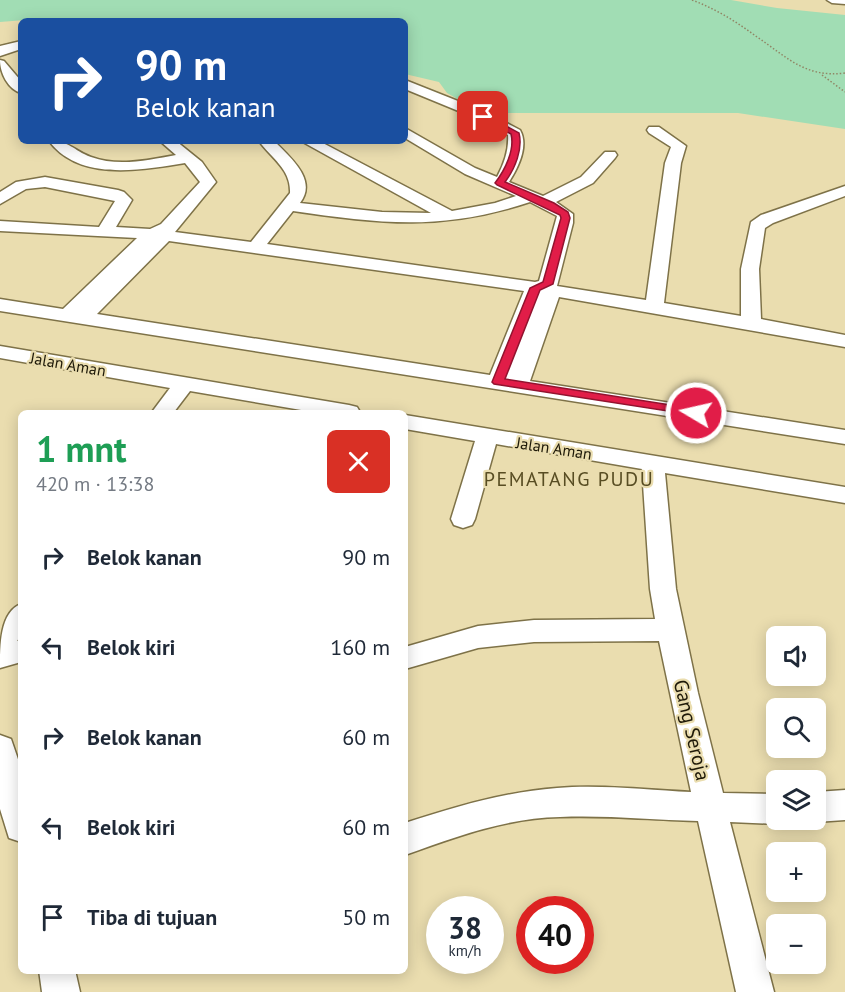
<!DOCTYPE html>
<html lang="id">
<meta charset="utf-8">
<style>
body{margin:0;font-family:"PT Sans",sans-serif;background:#f6f6f7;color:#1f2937;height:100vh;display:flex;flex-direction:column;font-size:22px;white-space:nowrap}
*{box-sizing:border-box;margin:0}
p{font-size:20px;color:#747a83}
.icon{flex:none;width:33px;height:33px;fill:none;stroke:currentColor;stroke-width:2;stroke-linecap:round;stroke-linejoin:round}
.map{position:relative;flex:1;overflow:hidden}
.sheet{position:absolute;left:18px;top:410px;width:390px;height:564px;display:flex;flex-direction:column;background:#fff;border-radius:9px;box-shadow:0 3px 15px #0003}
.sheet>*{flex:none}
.guide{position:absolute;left:18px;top:18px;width:390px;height:126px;border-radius:9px;box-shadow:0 3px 15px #0003;background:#1a4fa0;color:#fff;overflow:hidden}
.tools{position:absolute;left:766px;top:626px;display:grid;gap:12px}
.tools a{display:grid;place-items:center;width:60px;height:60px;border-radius:9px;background:#fff;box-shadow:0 3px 15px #0003;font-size:30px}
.speed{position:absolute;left:426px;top:896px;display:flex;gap:12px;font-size:30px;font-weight:700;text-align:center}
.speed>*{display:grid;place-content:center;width:78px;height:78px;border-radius:50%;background:#fff;box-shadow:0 3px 15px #0003;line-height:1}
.speed small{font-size:15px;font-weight:400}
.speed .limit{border:9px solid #d22;background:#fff;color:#111}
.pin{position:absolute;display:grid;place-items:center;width:51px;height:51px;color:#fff;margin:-26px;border-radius:12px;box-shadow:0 3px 9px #0006}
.me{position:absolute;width:66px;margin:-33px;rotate:279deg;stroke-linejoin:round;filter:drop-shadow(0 0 4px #0008)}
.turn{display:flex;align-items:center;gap:21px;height:126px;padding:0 18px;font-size:27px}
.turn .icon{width:78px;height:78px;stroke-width:2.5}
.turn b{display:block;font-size:42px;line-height:51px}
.round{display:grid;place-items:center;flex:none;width:63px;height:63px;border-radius:9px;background:#f6f6f7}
.summary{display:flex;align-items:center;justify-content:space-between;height:102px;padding:0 18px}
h1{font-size:36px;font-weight:600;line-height:45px;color:#1e9e55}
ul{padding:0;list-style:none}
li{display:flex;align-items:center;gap:18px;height:90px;padding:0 18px}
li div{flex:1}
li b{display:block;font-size:22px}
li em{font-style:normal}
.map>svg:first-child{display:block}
</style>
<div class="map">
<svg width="845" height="992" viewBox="0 0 845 992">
<rect width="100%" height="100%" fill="#eaddaf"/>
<path fill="#a1ddb4" d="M0,0H731L777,8L845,15V129L738,113H482L447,93L439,82L405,74V21H64L50,18L0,22Z"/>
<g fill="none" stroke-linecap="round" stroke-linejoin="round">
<defs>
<path id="minor" d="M827,0H845V4L832,3Z
M21,41V49L0,56V46Z
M0,60L4,61L21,81V93C8,89 0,73 0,60Z
M405,80L488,113L520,130C529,146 518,168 509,182L543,196L581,177L605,152H615L617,155L615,158L593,183L556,202L573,214V223L557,286L646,300L665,163L671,147L649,133L647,130L649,127H659L686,146L681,163L664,303L741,316V269L751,222L761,215L845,186V196L773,223L765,228L759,269L761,319L845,335V347L559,297L530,381L845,430V444L0,311V299L63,309L137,238L0,231V221L99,227L115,201L45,187L26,189L0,204V192L16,182L45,177L118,190L124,192L132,200L116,227L150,229L161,224L200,182L185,163C141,170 80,182 49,141C71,141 72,150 91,157C118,167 149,160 176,155L160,141H176L202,162L216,182L175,232L251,242L290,193C291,169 272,159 259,141H274C290,157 318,180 300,203L382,212L431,213L301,141H319L452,211L495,203L516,196L465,174L405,138V128L475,168L497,177C504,164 509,150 508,135L478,119L405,89ZM530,202L557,216L539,281L535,282L267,244L293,211C382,224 443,231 530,202ZM169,241L524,291L490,375L97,314Z
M0,346L349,405L357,407L360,412H313L190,391L174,412H152L170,388L0,358Z
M405,415L845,487V503L665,473L676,589L698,693L723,793L777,794V819H789L777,824L730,822L774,992H736L698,821C652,820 606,815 560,817C506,818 455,837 405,855V823C455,807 504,792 557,788C598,784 649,790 691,792L659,641L534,642L478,648L405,669V647L478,626L534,620L655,619L650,589L642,469L496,444L475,519L472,525L463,528L454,525L451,519L475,441L405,429Z
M21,604V635L17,641L21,640V662L0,668C0,645 0,612 21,604Z
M0,735L11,739L21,768V842L9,838L0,809Z
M845,790V820L816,822L809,819H816V792Z
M39,970H75L80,992H42Z"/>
</defs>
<use href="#minor" stroke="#7e7248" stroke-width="3"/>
<path stroke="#908665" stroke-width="1.5" stroke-dasharray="1.5 2" stroke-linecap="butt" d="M692,0C716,9 737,22 757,37C787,57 805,78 845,73
M822,75L845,92"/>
<use href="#minor" fill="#fff" fill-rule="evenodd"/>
</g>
<path fill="#e11d48" stroke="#92132f" stroke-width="1.5" d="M480,115H486L519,133C523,149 515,169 505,182L554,203L568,212L570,218L553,284L540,290L505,379L696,409L700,410L702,413L700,416L494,384L492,382L530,288L543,282L561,218L560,215L497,185L495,183C505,170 515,150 511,134L480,118Z"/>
<g text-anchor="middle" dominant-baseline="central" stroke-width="4.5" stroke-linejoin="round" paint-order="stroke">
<g font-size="16" fill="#1e1908" stroke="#eaddaf">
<text transform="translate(68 364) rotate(10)">Jalan Aman</text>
<text transform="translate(554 448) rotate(9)">Jalan Aman</text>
</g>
<g font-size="20" letter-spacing="1.5" fill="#584d23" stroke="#eaddaf">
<text x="569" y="479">PEMATANG PUDU</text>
</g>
<g font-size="20" fill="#1e1908" stroke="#eaddaf">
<text transform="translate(692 730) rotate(77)">Gang Seroja</text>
</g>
</g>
</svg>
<div class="tools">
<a><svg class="icon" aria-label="sound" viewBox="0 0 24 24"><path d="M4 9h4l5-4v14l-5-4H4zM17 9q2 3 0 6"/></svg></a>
<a><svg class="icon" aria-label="search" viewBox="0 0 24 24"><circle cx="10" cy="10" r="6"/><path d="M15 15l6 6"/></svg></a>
<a><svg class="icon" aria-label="layers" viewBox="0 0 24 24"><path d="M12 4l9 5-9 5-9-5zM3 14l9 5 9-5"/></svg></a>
<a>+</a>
<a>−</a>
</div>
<div class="speed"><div>38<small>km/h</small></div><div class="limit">40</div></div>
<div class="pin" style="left:483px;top:117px;background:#d93025"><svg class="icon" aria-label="arrive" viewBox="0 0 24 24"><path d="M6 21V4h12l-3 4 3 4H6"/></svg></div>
<svg class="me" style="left:696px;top:413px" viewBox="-20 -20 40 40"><circle r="17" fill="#e11d48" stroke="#fff" stroke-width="3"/><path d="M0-11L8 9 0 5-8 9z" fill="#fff"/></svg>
<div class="guide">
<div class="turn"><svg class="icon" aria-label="right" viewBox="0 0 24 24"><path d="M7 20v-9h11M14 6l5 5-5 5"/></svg><div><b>90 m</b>Belok kanan</div></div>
</div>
<section class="sheet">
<div class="summary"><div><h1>1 mnt</h1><p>420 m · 13:38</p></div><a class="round" style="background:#d93025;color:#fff"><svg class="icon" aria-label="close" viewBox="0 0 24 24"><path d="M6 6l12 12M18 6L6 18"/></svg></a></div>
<ul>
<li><svg class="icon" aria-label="right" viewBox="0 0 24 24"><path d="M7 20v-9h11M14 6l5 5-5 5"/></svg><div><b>Belok kanan</b></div><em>90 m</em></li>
<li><svg class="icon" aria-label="left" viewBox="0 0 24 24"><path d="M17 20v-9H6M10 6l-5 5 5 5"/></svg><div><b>Belok kiri</b></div><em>160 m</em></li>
<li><svg class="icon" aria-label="right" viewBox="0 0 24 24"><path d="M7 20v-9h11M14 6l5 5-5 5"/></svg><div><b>Belok kanan</b></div><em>60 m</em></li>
<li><svg class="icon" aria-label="left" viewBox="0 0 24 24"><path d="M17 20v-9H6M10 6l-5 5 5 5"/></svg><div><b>Belok kiri</b></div><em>60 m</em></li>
<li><svg class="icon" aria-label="arrive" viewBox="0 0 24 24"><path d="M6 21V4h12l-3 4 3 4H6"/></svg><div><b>Tiba di tujuan</b></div><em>50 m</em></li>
</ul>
</section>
</div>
